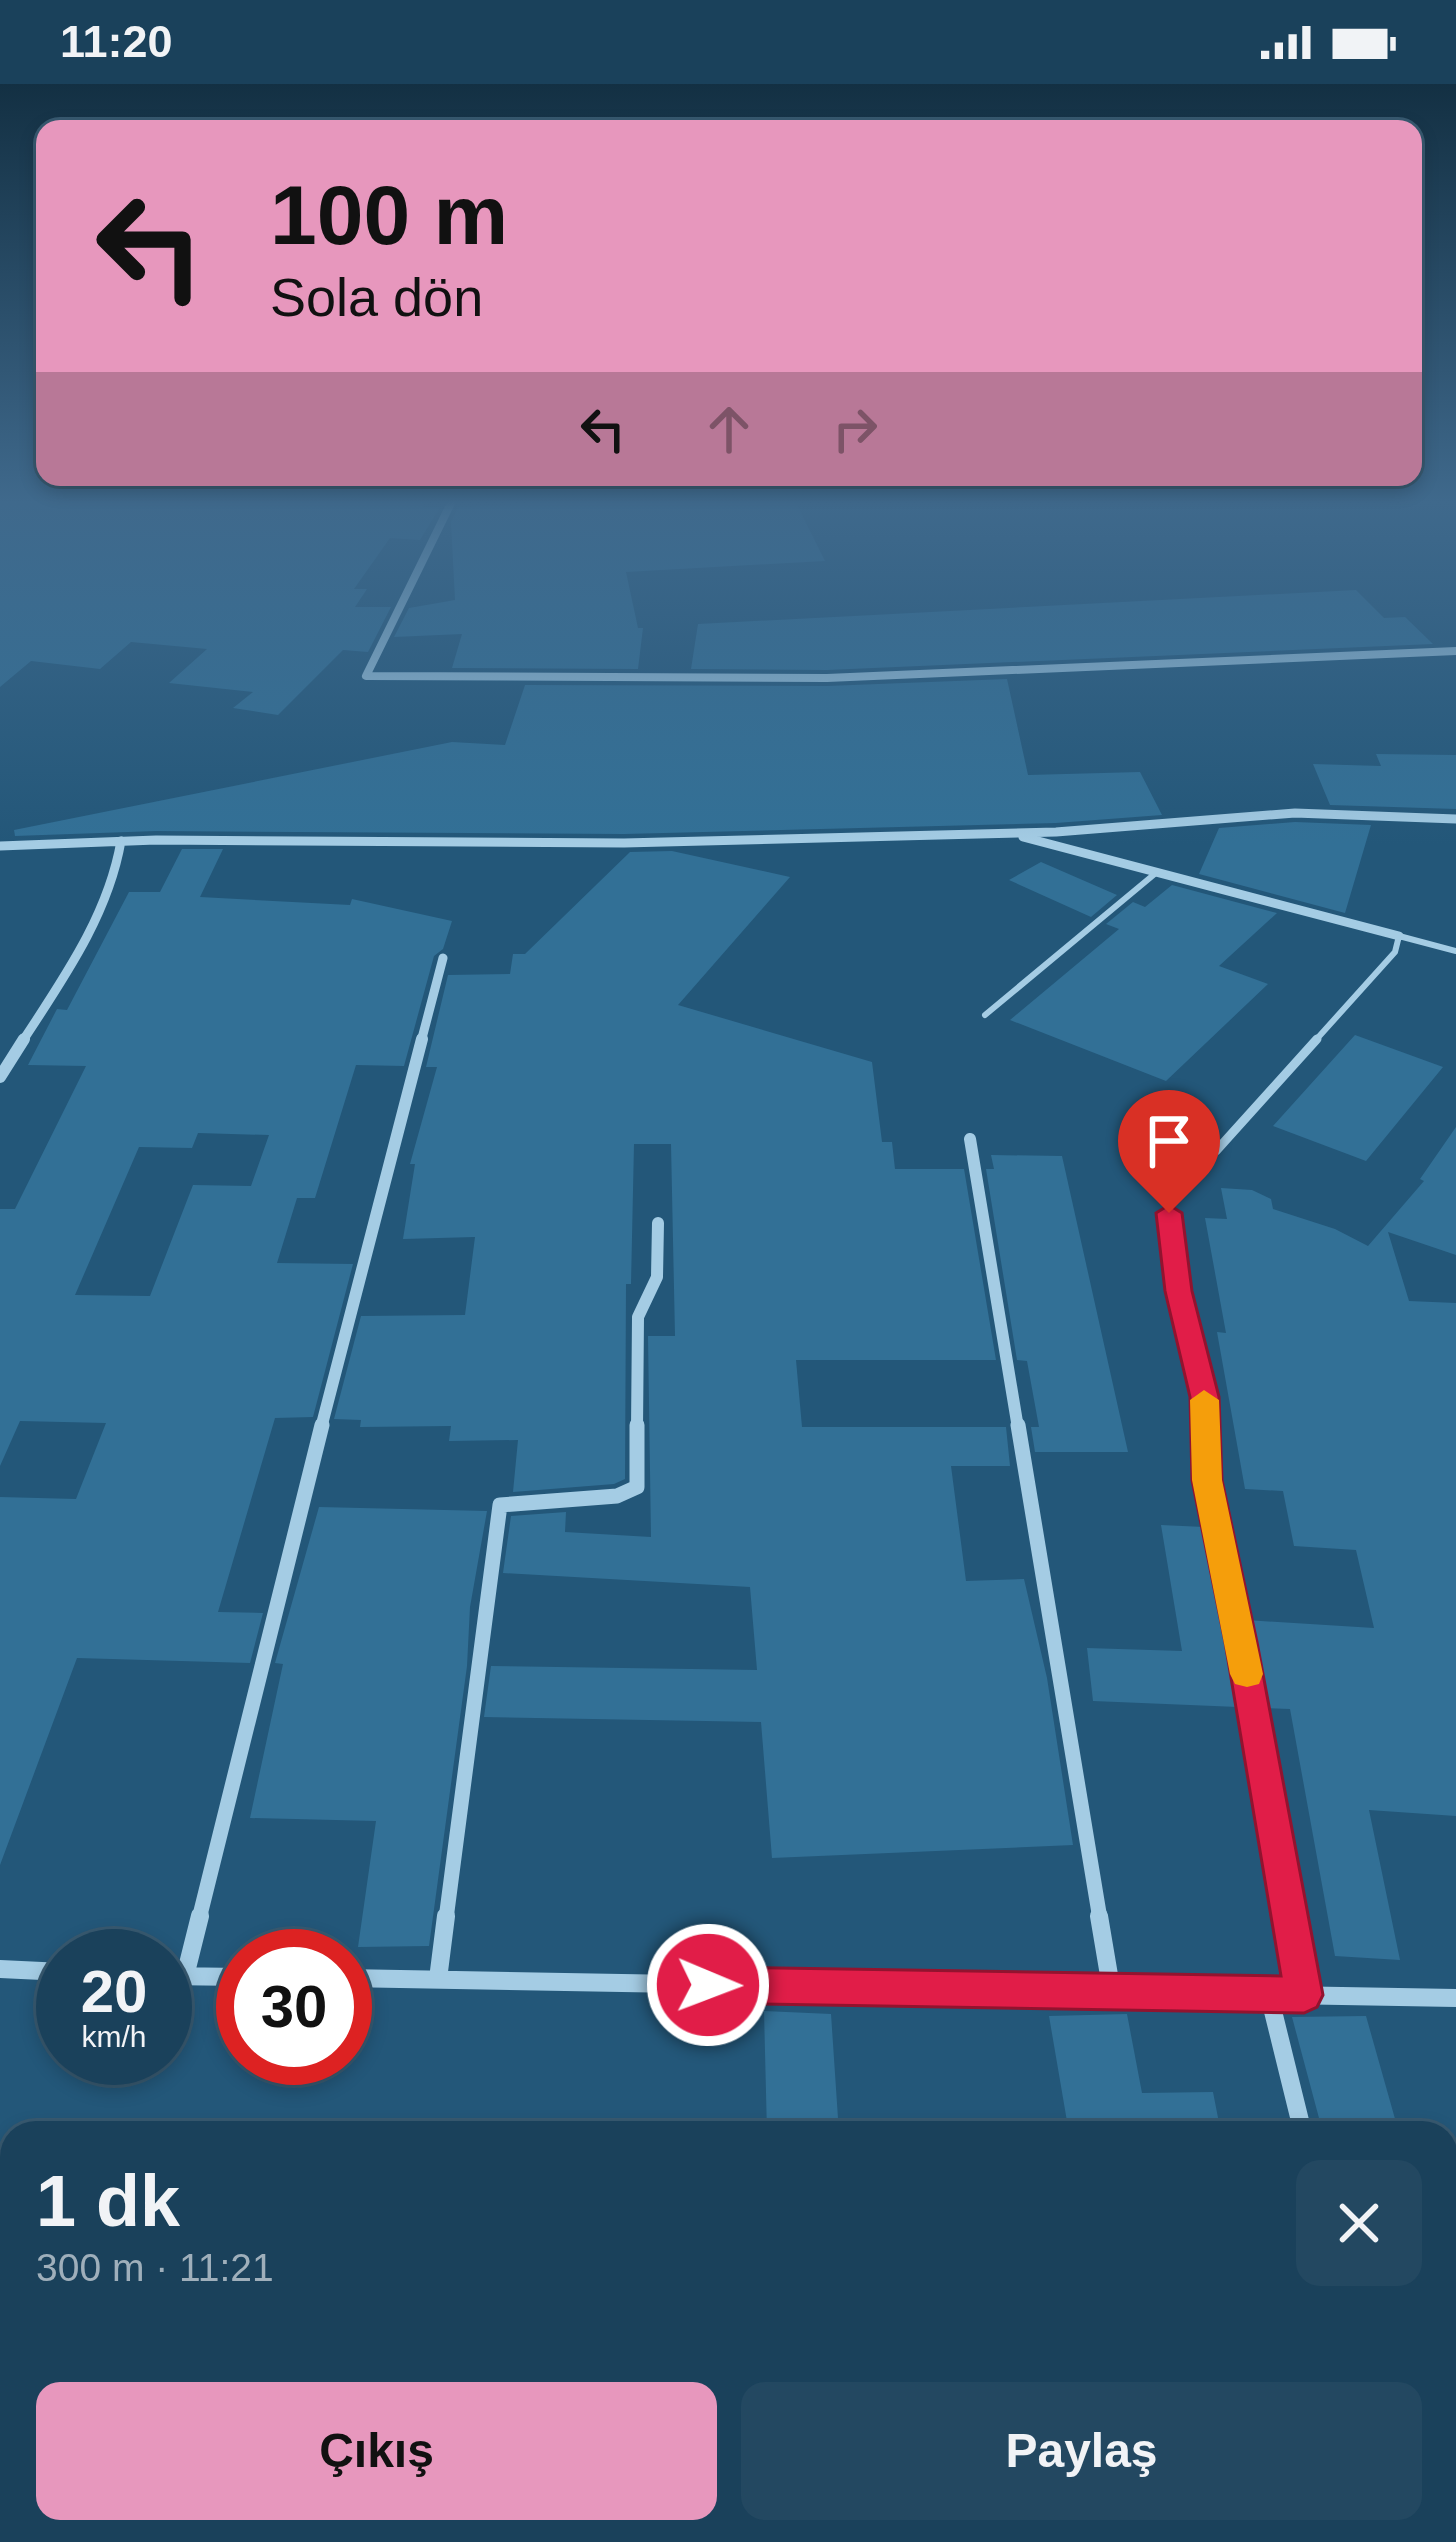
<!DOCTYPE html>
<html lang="tr">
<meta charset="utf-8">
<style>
body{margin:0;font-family:Helvetica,sans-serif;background:#234861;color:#f1f3f6;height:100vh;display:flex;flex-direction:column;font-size:45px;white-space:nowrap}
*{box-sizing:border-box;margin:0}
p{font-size:39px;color:#9fafbb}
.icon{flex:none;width:66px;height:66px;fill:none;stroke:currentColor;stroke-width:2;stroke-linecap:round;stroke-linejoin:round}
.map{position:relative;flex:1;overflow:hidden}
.drawer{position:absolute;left:0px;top:2037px;width:1458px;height:423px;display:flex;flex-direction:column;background:#1a415b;border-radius:36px 36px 0 0;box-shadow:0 6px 18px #0003,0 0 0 3px #385a71}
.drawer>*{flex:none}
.guide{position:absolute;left:36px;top:36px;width:1386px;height:366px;border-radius:24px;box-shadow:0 6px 18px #0003,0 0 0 3px #385a71;background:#e797bd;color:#111;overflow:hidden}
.speed{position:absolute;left:36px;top:1845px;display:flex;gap:24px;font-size:60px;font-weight:700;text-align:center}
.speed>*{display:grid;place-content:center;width:156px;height:156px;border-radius:50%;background:#1a415b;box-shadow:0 6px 18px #0003,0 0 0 3px #385a71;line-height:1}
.speed small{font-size:30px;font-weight:400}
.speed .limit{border:18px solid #d22;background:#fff;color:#111}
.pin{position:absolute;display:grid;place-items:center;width:102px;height:102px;color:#fff;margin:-123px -51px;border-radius:50% 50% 50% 0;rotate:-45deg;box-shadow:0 0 12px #0007}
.pin .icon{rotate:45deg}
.me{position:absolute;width:132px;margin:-66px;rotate:91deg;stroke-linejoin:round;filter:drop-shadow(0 0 9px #0008)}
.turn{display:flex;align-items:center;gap:42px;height:252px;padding:0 36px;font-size:54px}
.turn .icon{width:156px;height:156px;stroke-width:2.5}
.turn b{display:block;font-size:84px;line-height:102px}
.lanes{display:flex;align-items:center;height:114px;padding:0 36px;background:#0003;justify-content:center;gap:60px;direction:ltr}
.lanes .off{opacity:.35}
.round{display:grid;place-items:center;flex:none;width:126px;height:126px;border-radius:24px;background:#234861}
.overview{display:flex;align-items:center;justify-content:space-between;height:204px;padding:0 36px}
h1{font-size:72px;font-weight:700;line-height:90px}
.primary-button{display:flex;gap:24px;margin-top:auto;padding:24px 36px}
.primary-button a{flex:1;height:138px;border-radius:24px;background:#e797bd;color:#111;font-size:48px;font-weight:700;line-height:138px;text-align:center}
.primary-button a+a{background:#234861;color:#f1f3f6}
.status{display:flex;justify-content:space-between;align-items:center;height:84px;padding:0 60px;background:#1a415b;direction:ltr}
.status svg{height:33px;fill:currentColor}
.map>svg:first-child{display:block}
</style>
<div class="status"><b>11:20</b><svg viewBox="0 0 49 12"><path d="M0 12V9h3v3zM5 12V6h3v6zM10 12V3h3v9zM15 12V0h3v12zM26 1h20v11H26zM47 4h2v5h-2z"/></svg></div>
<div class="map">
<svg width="1456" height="2458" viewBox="0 0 1456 2458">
<rect width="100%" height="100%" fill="#235779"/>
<path fill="#327096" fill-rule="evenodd" d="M0,415H428L422,424L440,423L420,456L390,454L354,505H367L355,523H391L368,568L343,566L278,631L233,624L253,608L169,599L207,565L131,558L100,585L31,577L0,603Z
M531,415H794L825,477L626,488L638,544H643L638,585L452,584L462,550L394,553L409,524L455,516L451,438L458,423L531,420Z
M1356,506L1384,534L1405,533L1433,560L827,586L691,585L698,540Z
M1007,595L1028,691L1140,688L1162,731L1056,739L624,750L156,747L15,752L14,746L452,658L505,661L525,601L827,602Z
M1376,670L1456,671V725L1330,721L1313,680L1381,682Z
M1295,738L1371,741L1345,829L1199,790L1219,744Z
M182,765H223L200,813L350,821L352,815L452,837L443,865L434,872L404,982L356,981L315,1114H297L277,1179L353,1180L313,1333L275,1334L218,1528L263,1529L250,1579L77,1574L0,1781V1413L76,1415L106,1339L20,1337L0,1382V1125H15L86,982L28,981L57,925L67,926L129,808H160ZM198,1049L269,1051L251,1102L193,1101L150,1212L75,1211L139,1063L192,1064Z
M672,767L790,793L678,921L872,978L882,1058H892L895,1085H964L996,1276H796L802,1343H1006L1010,1382H951L966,1497L1024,1495L1047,1594L1073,1761L772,1774L761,1638L484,1633L491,1582L757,1586L750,1503L503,1489L511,1432L566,1428L565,1448L651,1453L648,1252H675L671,1060H634L631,1200H626L625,1395L614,1400L513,1408L518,1356L449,1357L451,1342L360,1343L361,1336L334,1335L361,1232L465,1231L475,1153L403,1155L415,1080H410L437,983H426L448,891L510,890L513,870H525L630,768Z
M1041,778L1117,811L1091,833L1009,796Z
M1172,801L1277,829L1219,882L1268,900L1166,997L1010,936L1119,845L1106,840L1133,818L1145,823Z
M1355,951L1443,983L1366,1077L1273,1042Z
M1456,1043V1171L1388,1148L1409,1217L1456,1219V1732L1369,1726L1400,1876L1335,1872L1290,1625L1262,1624L1246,1536L1374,1544L1356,1466L1294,1462L1283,1407L1245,1405L1217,1248L1226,1249L1205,1134L1227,1135L1221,1104L1252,1106L1271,1115L1273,1125L1335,1145L1368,1162L1424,1097L1420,1095Z
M991,1071L1062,1072L1128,1368H1035L1031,1343H1039L1027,1277L1017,1276L986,1085H994Z
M319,1423L487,1427L470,1523L467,1582L429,1862L358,1863L376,1737L250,1734L283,1580L275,1579Z
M1161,1441L1204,1443L1238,1623L1093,1617L1087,1564L1182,1567Z
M764,1927L831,1930L839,2049H767Z
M1127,1930L1142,2009L1213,2008L1221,2049H1069L1049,1932Z
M1366,1932L1399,2049H1323L1292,1933Z"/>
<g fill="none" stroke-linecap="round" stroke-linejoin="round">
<path stroke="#a4cce4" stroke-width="6" d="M985,931L1157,788
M1314,958L1395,868L1399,852L1456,867"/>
<path stroke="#a4cce4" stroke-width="9" d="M1216,1067L1317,955"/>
<path stroke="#a4cce4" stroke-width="8" d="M453,415L366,592L827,594L1456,567"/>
<path stroke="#a4cce4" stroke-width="9" d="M1023,753L1399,852
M0,762L156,756L624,759L1056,748L1295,729L1456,735
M22,958C63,895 108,832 121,757
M421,958L443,874"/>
<path stroke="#a4cce4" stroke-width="12" d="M0,993L24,955
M970,1055L1018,1344
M1169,1129L1179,1207L1204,1313L1205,1344
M321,1344L422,955
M637,1344L638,1233L657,1193L658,1139"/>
<path stroke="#a4cce4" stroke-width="15" d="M1018,1341L1100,1835
M1205,1341L1207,1396L1290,1835
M199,1835L322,1341
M446,1835L500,1421L617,1412L637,1403V1341"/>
<path stroke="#a4cce4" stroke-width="18" d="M1099,1832L1112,1909
M1289,1832L1303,1911
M0,1885L63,1888
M165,1892L243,1893
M185,1892L200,1832
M345,1894L1456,1914
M438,1895L446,1832
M1269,1911L1303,2049
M1400,2448L1402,2458"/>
</g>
<linearGradient id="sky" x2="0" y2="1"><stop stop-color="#133043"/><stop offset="0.55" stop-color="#3f698c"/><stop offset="1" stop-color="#3f698c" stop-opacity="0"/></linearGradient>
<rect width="1456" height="760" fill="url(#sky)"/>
<path fill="#e11d48" stroke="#92132f" stroke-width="3" d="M1169,1121L1182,1129L1192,1207L1219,1313L1222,1396L1257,1558L1323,1911L1317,1923L1304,1929L708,1919L694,1913L689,1901L694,1888L708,1883L1281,1892L1225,1558L1192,1396L1190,1313L1165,1207L1156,1129Z"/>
<path fill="#f59e0b" d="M1204,1306L1219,1316L1222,1396L1263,1590L1259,1600L1247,1603L1235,1600L1230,1590L1192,1396L1190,1316Z"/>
</svg>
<div class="speed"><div>20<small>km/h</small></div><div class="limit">30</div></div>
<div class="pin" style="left:1169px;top:1129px;background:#d93025"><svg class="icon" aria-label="arrive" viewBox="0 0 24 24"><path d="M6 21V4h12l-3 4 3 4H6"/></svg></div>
<svg class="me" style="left:708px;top:1901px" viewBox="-20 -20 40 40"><circle r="17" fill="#e11d48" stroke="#fff" stroke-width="3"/><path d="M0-11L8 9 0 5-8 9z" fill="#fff"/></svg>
<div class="guide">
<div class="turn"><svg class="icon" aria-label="left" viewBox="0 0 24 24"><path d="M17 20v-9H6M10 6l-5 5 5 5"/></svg><div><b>100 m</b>Sola dön</div></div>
<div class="lanes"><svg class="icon" aria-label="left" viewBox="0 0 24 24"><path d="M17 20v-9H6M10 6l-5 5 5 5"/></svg><svg class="icon off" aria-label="ahead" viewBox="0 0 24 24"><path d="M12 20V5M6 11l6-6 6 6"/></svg><svg class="icon off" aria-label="right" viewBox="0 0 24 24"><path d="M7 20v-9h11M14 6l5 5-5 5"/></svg></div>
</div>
<section class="drawer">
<div class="overview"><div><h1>1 dk</h1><p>300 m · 11:21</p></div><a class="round"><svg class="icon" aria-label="close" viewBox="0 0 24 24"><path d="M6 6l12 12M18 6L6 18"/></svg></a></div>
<div class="primary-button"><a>Çıkış</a><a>Paylaş</a></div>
</section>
</div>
